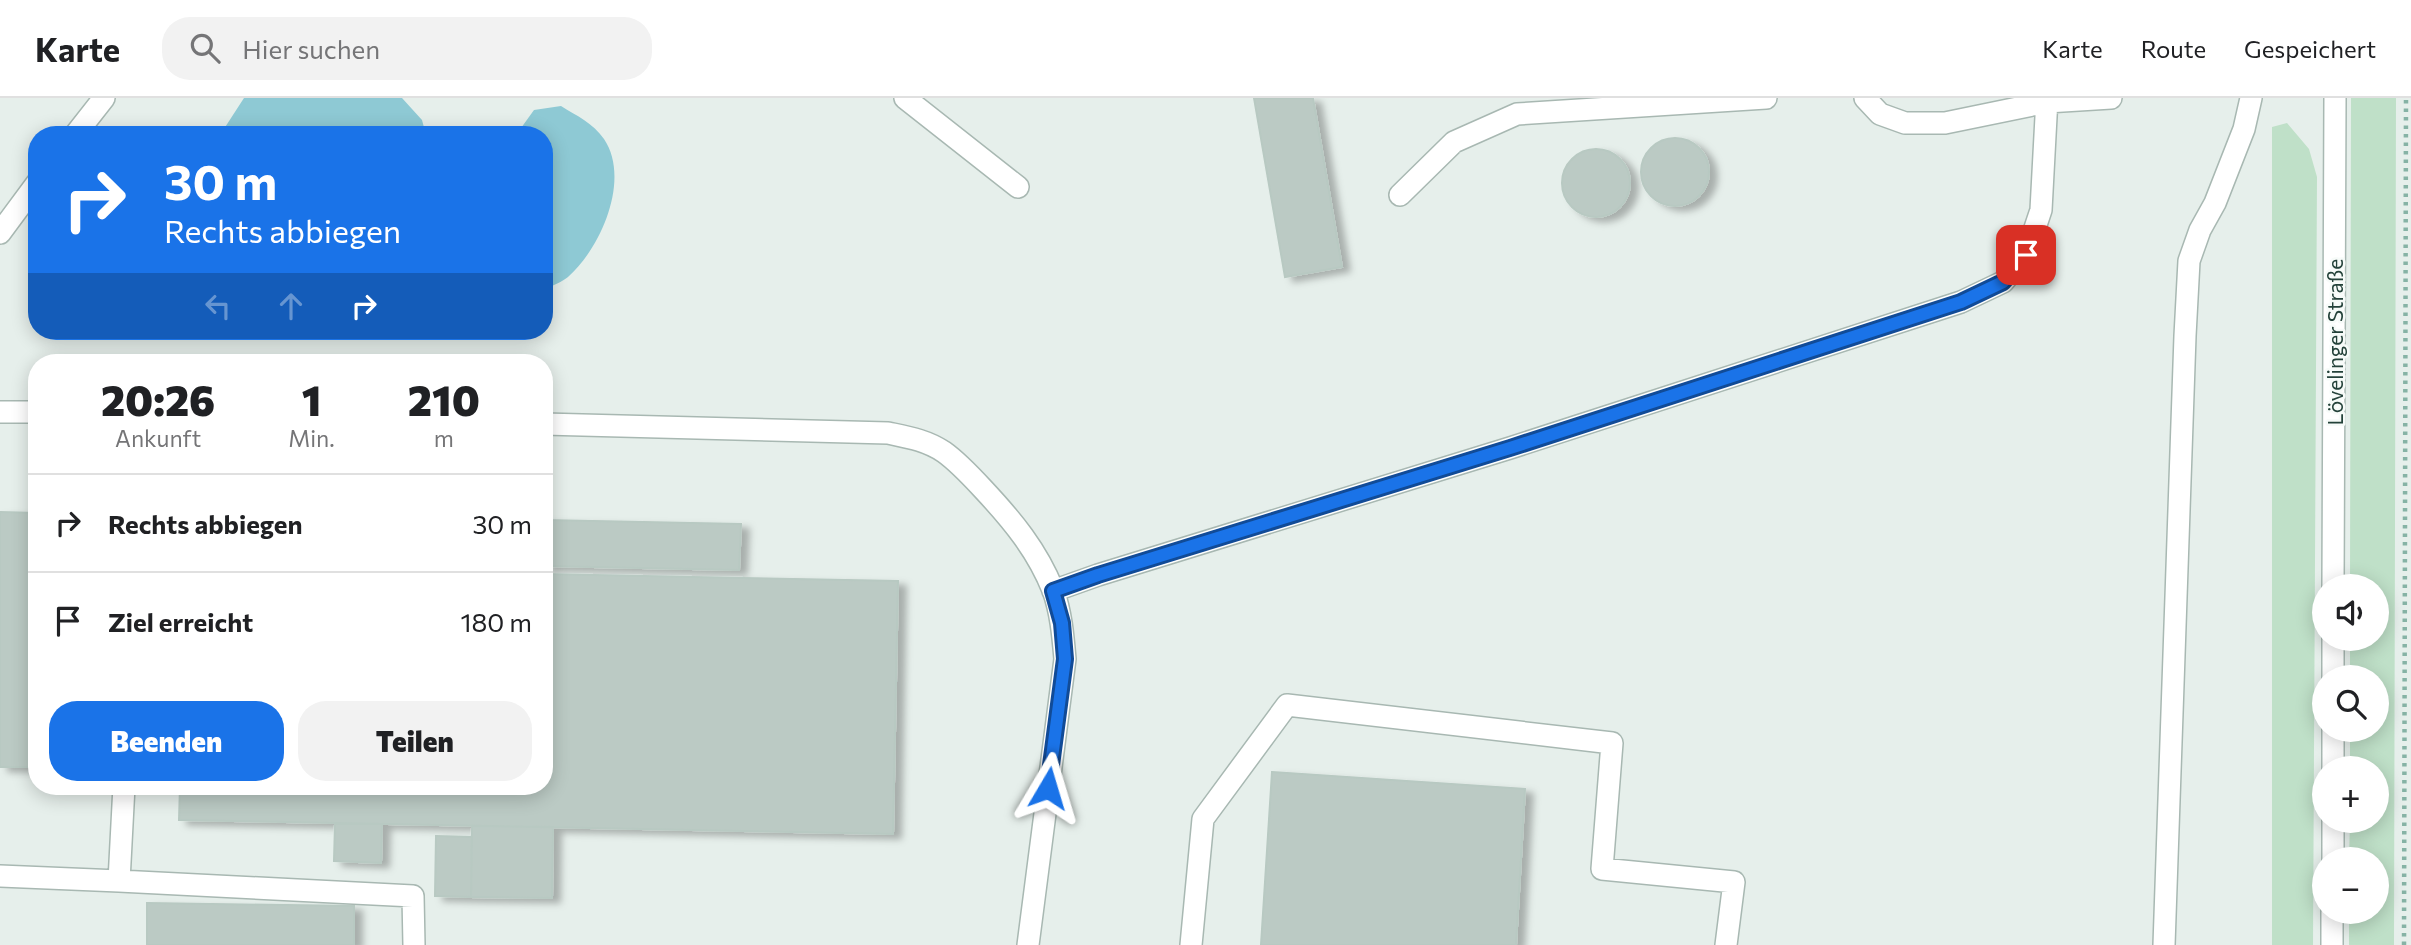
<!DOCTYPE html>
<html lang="de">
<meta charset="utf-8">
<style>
body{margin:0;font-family:Commissioner,sans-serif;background:#f2f2f2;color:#202124;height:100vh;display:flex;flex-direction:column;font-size:26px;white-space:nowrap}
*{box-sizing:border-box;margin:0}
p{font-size:23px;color:#757577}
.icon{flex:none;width:38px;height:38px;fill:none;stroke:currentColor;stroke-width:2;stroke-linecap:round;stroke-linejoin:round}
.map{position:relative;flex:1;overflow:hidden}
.panel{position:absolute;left:28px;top:256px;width:525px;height:441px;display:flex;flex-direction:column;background:#fff;border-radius:28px;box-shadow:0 4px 18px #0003}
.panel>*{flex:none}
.banner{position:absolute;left:28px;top:28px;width:525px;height:214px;border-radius:28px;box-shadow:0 4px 18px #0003;background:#1a73e8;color:#fff;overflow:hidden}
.controls{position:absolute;left:2312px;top:476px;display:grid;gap:14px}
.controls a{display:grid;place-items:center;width:77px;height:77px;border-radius:50%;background:#fff;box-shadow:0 4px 18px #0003;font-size:35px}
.pin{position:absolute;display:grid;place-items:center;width:60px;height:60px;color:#fff;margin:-30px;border-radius:14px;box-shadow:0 4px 10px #0006}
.me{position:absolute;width:77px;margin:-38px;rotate:7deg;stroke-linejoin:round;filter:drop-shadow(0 0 5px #0008)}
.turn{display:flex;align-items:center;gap:24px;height:147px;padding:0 21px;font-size:32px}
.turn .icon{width:91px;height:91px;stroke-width:2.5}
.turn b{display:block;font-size:49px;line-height:60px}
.lanes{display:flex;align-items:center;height:66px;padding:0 21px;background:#0003;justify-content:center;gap:35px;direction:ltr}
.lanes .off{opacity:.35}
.eta{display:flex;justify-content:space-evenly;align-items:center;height:119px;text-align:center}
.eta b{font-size:42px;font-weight:800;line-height:49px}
.primary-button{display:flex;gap:14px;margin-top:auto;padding:14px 21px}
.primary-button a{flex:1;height:80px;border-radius:28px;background:#1a73e8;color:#fff;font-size:28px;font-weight:800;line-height:80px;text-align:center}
.primary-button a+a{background:#f2f2f2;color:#202124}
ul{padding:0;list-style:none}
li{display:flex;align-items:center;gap:21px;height:98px;padding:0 21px;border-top:2px solid #e0e0e0}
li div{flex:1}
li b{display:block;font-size:26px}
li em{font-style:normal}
header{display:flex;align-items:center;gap:42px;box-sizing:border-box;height:98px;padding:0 35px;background:#fff;border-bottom:2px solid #e0e0e0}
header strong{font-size:33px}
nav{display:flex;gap:38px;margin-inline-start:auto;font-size:24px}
.search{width:490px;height:63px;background:#f2f2f2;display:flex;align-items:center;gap:18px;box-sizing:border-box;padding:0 24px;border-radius:28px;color:#757577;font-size:26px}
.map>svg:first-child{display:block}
</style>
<header>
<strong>Karte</strong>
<div class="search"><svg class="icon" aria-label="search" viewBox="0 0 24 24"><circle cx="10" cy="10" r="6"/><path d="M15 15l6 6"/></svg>Hier suchen</div>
<nav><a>Karte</a><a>Route</a><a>Gespeichert</a></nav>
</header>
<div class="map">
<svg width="2411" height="847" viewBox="0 0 2411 847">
<defs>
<filter id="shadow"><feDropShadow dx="8" dy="4.5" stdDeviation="3.5" flood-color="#0004"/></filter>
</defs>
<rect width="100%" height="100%" fill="#e6efeb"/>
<path fill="#bfe0c8" d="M2351,0H2396L2394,847H2349V814H2376V761H2349L2350,723H2376V670H2350V632H2376V579H2350V541H2376V488H2350Z
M2287,25L2309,51L2317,79L2313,847H2272V29Z"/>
<path fill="#8ec9d4" d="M244,0H402L422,22L426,37H220Z
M561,8C577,18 593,25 604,41C631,81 601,150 568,179C562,184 552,188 544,191V37H516L534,12Z"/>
<path fill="#bbcac4" stroke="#b8c9c2" stroke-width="2" filter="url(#shadow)" d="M1254,0H1313L1342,169L1285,179Z
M1641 74a34 34 0 1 1 68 0a34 34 0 1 1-68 0Z
M1562 85a34 34 0 1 1 68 0a34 34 0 1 1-68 0Z
M0,414L37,415V669H0Z
M544,422L741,426L739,472L544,468Z
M544,476L898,483L893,736L179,722L180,688H544Z
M1272,674L1525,691L1516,847H1261Z
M335,726H382L381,765L334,763Z
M472,728L553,729L552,800L471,799Z
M436,738L472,739L471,799L435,798Z
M147,805L354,808V847H147Z"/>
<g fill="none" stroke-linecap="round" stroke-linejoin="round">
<defs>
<path id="minor" d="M905,0L1018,89
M1865,0L1880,16L1905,25H1945L2047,4L2111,0
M75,37L104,0
M1400,97L1454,44L1517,16L1766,0
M0,135L37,85
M0,314H37
M544,326L888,335C907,339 926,342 944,354C958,364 971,378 983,391C1012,422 1037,452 1053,492C1061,514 1063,538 1065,561L1028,847
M2333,488L2335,0
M1053,493L1098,477L1510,350L1961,204L2003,184L2026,157L2041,112L2047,0
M2333,579V541
M2333,670V632
M2333,761V723
M0,778L119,783L124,688
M119,783L413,798L414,847
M1191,847L1203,721L1287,607L1612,645L1602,771L1734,784L1726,847
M2164,847L2185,238L2189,163L2200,132L2215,105L2244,31L2251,0
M2332,847V814"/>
</defs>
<use href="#minor" stroke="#a8b8b2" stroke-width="24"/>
<path stroke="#86b3a5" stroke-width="4.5" stroke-dasharray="3.5 5" stroke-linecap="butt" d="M2404,847L2406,0"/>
<use href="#minor" stroke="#fff" stroke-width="21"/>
</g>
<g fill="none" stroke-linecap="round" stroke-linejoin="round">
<defs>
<path id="route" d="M1048,690L1065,561L1062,525L1053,493L1098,477L1510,350L1961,204L2003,184L2026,157"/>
</defs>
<use href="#route" stroke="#114b97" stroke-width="18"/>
<use href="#route" stroke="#1a73e8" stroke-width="12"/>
</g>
<g text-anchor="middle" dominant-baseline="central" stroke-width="5" stroke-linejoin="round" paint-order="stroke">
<g font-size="21" fill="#24423a" stroke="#f7fbf9">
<text transform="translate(2334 244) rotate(-90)">Lövelinger Straße</text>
</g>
</g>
</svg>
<div class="controls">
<a><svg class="icon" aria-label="sound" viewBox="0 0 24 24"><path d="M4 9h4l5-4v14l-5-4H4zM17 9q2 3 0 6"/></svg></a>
<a><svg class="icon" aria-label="search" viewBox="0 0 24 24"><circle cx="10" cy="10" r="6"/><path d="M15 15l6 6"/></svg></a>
<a>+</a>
<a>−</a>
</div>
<div class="pin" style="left:2026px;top:157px;background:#d93025"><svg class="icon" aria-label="arrive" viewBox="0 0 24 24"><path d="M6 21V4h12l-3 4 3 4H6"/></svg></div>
<svg class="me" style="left:1048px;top:690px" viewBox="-20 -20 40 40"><path d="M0-17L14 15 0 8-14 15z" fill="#1a73e8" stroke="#fff" stroke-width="4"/></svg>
<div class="banner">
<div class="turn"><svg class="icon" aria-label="right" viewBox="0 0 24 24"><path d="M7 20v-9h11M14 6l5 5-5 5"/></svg><div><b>30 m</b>Rechts abbiegen</div></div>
<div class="lanes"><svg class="icon off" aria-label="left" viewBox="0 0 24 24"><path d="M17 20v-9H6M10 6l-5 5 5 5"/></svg><svg class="icon off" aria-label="ahead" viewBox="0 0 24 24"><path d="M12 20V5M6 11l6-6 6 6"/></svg><svg class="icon" aria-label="right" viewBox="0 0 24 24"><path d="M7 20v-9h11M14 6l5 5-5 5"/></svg></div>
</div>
<section class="panel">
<div class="eta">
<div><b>20:26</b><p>Ankunft</p></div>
<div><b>1</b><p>Min.</p></div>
<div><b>210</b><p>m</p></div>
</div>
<ul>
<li><svg class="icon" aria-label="right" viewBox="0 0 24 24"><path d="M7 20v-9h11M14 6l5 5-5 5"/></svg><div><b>Rechts abbiegen</b></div><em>30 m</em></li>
<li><svg class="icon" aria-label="arrive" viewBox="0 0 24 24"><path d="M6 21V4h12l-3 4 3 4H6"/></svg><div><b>Ziel erreicht</b></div><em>180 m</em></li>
</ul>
<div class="primary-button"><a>Beenden</a><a>Teilen</a></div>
</section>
</div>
